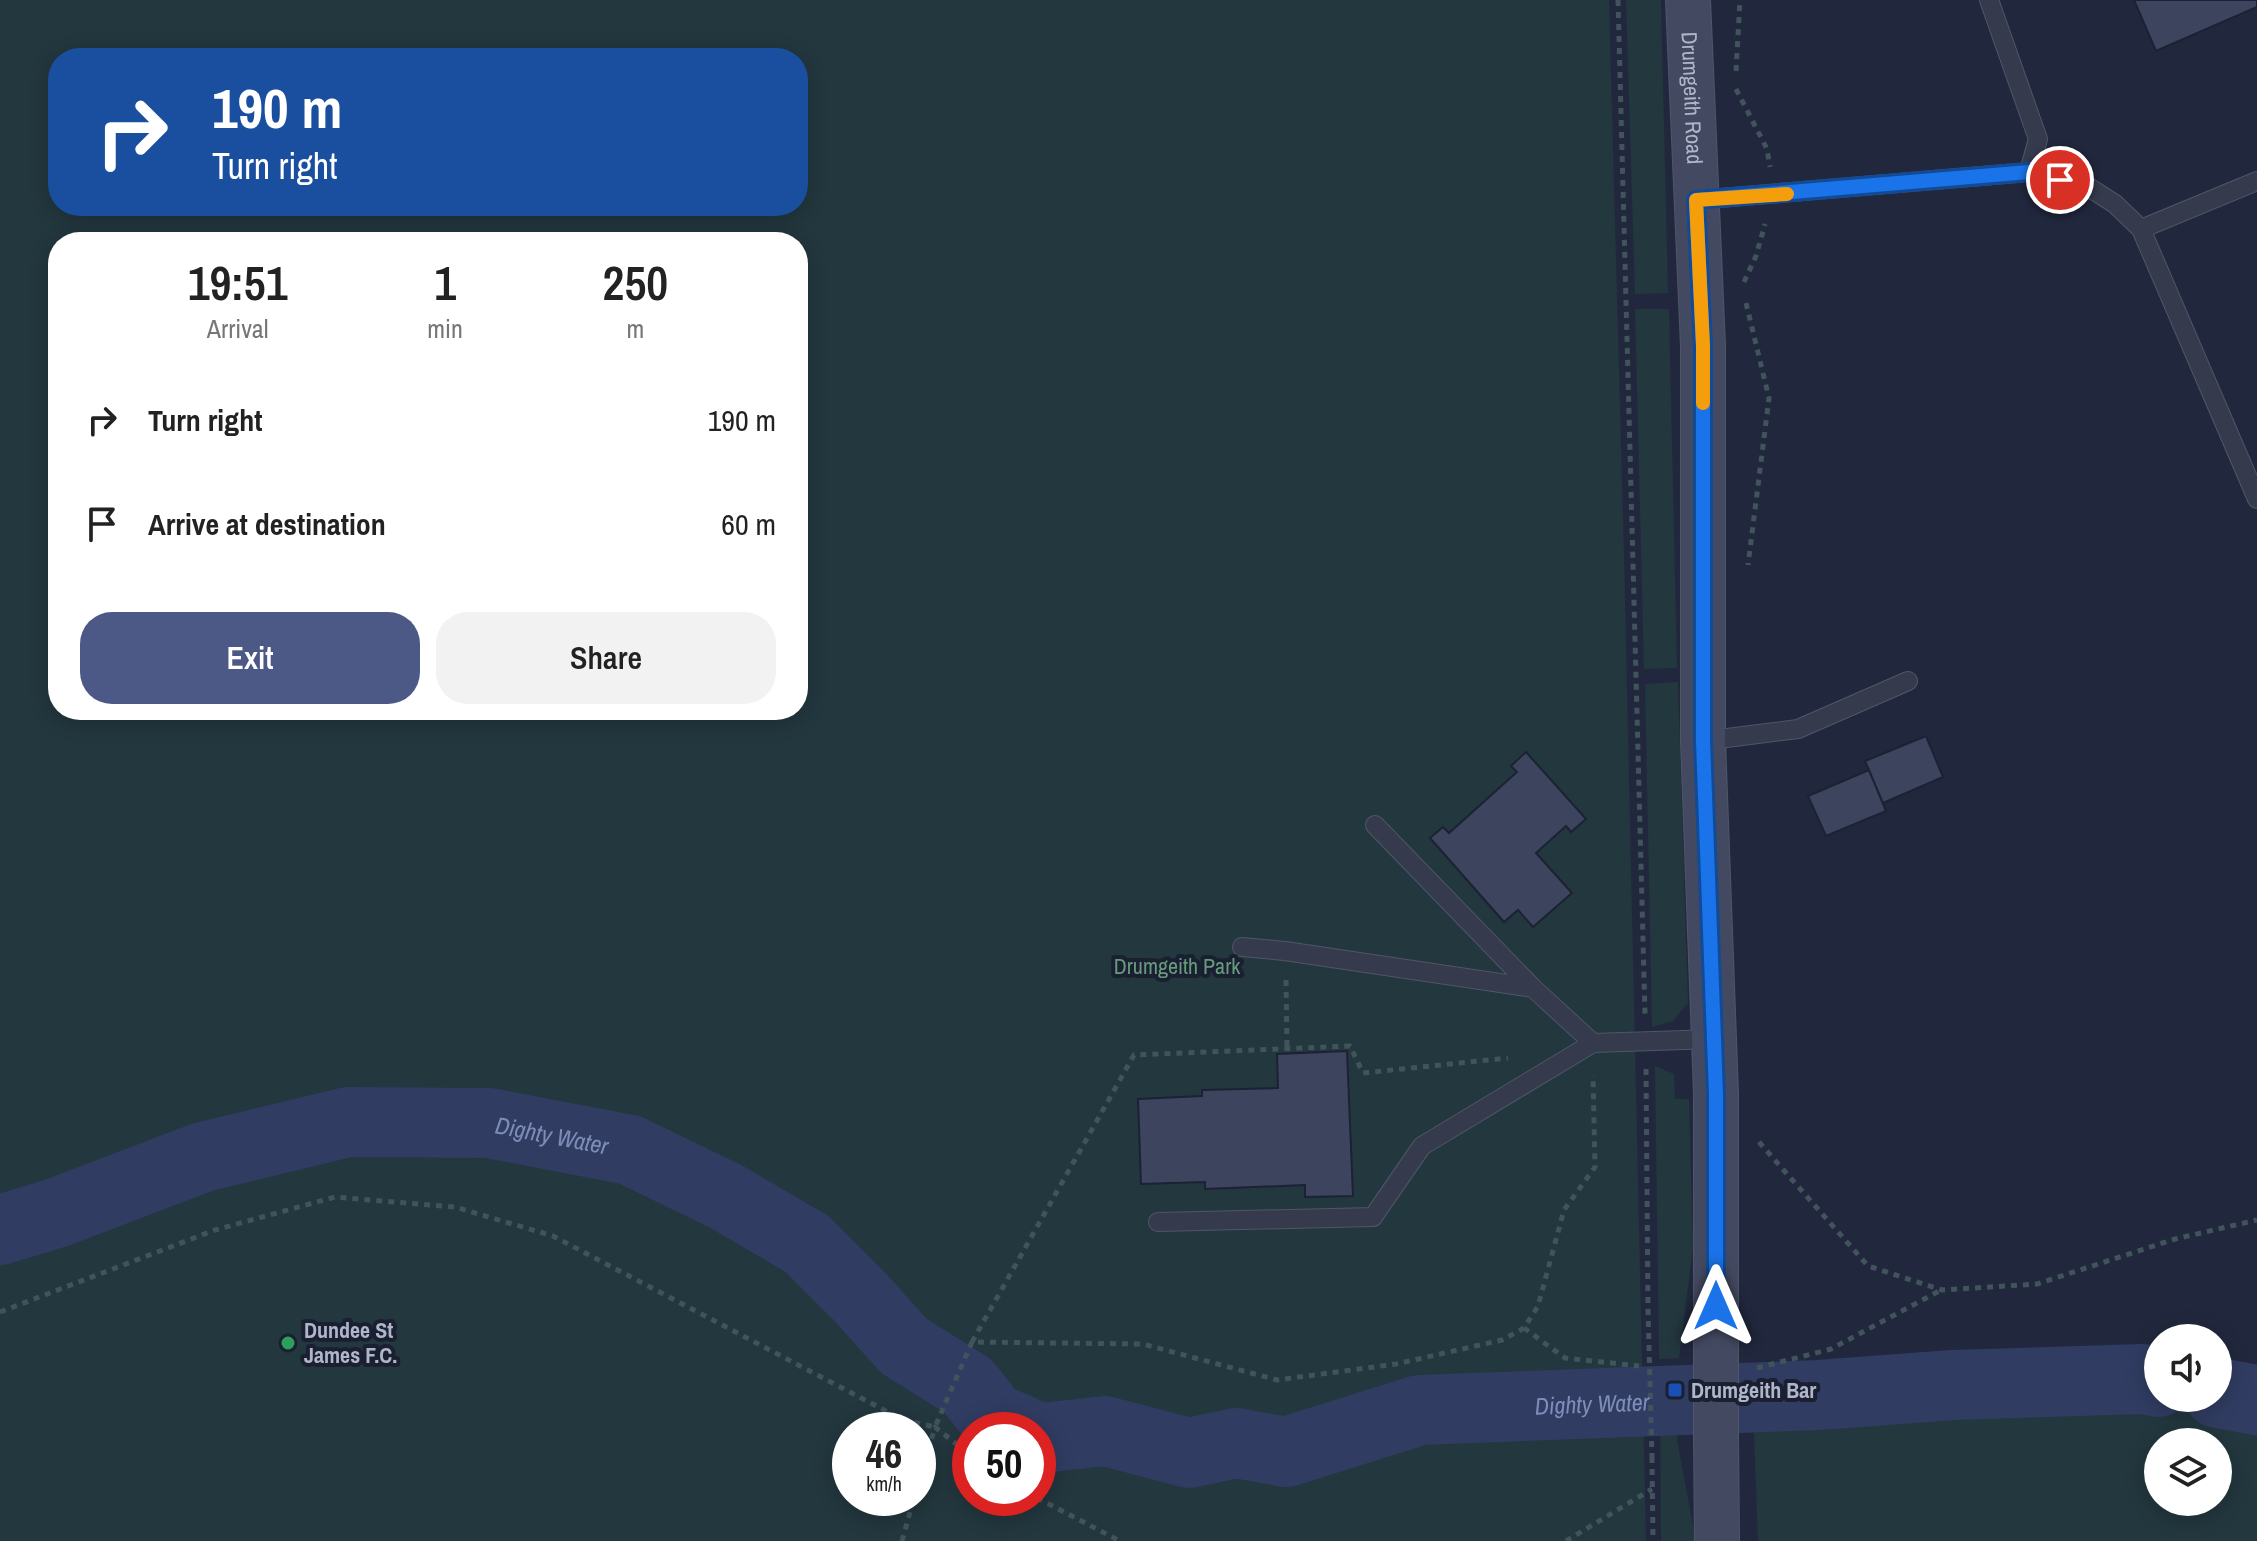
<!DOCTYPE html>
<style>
body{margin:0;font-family:"Archivo Narrow",sans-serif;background:#f2f2f2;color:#222;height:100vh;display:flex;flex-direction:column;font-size:30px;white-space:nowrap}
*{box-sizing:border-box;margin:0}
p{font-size:26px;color:#767676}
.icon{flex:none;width:44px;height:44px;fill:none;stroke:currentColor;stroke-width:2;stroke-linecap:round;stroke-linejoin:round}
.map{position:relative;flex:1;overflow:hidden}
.sheet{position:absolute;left:48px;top:232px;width:760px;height:488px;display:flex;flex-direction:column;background:#fff;border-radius:32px;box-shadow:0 4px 20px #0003}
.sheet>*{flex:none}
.top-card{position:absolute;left:48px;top:48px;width:760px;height:168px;border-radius:32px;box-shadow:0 4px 20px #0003;background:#1a4fa0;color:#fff;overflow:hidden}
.tools{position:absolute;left:2144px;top:1324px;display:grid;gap:16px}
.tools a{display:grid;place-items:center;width:88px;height:88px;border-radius:50%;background:#fff;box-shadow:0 4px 20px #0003;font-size:40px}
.speed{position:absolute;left:832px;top:1412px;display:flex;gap:16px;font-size:40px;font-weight:700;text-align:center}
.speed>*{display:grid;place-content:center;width:104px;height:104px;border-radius:50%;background:#fff;box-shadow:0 4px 20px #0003;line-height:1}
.speed small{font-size:20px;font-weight:400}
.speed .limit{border:12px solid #d22;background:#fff;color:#111}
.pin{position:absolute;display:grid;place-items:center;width:68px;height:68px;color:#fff;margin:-34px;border:4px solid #fff;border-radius:50%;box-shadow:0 2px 8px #0007}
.me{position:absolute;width:88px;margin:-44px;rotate:0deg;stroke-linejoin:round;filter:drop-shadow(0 0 6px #0008)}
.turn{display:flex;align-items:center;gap:28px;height:168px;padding:0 32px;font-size:36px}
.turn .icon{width:104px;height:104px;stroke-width:2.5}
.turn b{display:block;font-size:56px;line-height:68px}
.eta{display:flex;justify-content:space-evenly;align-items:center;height:136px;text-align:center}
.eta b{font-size:48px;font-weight:600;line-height:56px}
.action{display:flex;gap:16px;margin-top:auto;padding:16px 32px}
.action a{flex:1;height:92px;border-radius:32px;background:#4c5885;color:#fff;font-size:32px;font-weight:600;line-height:92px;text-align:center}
.action a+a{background:#f2f2f2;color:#222}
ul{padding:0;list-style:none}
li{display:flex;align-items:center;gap:24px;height:104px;padding:0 32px}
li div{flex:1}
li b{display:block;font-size:30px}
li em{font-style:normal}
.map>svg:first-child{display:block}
</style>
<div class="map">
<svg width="2257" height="1541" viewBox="0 0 2257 1541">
<rect width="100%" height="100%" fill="#21283d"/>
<path fill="#23373e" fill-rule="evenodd" d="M0,0H1609L1624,555L1646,1541H0ZM58,58H798V206H58ZM58,242H798V710H58ZM850,1430H918V1498H850ZM970,1430H1038V1498H970Z
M1626,0H1661L1668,293L1635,294Z
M1635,309H1669L1677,668L1644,669Z
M1678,682L1688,1003L1673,1021L1652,1027L1645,684Z
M1655,1066L1674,1074L1675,1099H1689L1693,1248L1679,1358L1659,1359Z
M2218,1393L2257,1400V1541H1758L1753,1406L2158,1394V1398H2218ZM2158,1442H2218V1502H2158Z
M1677,1398V1440L1696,1541H1661L1660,1399Z"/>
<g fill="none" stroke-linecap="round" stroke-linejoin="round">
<g stroke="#303c62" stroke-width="70">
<path id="s1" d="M0,1230L56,1213L203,1157L348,1122L489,1123L630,1150L727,1197L807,1244L860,1297L904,1346L968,1386L993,1418L1022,1430"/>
<path d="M2218,1393L2257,1400"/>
<path id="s2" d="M1038,1436L1042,1438L1105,1431L1189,1453L1236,1443L1286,1452L1420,1410L1819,1395L1953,1385L2143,1379L2158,1382"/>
</g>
</g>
<path fill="#3d445e" stroke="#1c2234" stroke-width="2" d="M2134,0H2257V7L2156,51Z
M1926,736L1943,777L1883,803L1865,761Z
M1526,752L1586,819L1571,832L1566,826L1536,853L1572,893L1533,927L1518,910L1504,922L1430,838L1443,827L1449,833L1517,772L1511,766Z
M1869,770L1886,811L1826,836L1808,796Z
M1347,1051L1353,1196L1305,1197V1185L1205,1189V1182L1141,1184L1138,1099L1202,1096V1090L1278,1088L1277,1054Z"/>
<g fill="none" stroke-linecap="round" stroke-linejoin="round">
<defs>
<path id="service" d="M1989,0L2038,139L2029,172
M1696,200L2029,172L2090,188L2115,204L2141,229L2257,499
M2141,229L2257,181
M1703,741L1798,729L1908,681
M1375,825L1533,988L1593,1043
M1242,947L1285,951L1533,988
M1158,1222L1373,1217L1422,1146L1593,1043L1714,1039"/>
<g id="secondary">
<path id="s3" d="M1688,0L1703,346V741L1716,1094V1306"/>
<path d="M1716,1437L1717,1541"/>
</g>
</defs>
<use href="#service" stroke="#505668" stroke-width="20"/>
<use href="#secondary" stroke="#505668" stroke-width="46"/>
<path stroke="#41545c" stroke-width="5" stroke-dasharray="6 6" stroke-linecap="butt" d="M1618,0L1645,1015
M1736,71L1740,0
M1736,89L1767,149L1770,167
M1744,282L1756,256L1765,224
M1746,303L1769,398L1748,565
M1286,980L1287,1048
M1646,1069L1648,1309
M1759,1142L1868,1266L1942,1290L2037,1284L2175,1239L2257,1220
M0,1312L215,1230L335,1197L455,1207L553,1236L903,1420L935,1427L972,1342L1143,1344L1277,1380L1396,1364L1502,1340L1524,1328L1538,1306L1564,1210L1595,1167L1593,1075
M1524,1328L1565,1358L1639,1366
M972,1342L1134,1055L1350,1046L1363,1073L1508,1058
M1757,1368L1831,1349L1941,1290
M1652,1457L1653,1541
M918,1485L935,1427L970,1455
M1037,1498L1120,1541
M902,1541L914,1498
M1566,1541L1652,1489"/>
<use href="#service" stroke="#353b4d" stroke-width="18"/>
<use href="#secondary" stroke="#434961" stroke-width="44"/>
<defs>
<path id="secondary-bridge" d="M1716,1437V1306"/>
</defs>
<use href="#secondary-bridge" stroke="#505668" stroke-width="46" stroke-linecap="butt"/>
<path stroke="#41545c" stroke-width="5" stroke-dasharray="6 6" stroke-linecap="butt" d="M1648,1309L1652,1457"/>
<use href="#secondary-bridge" stroke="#434961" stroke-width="44"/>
</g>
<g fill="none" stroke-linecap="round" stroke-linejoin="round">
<defs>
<path id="route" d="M1716,1306V1094L1703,741V346L1696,200L2029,172L2060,180"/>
</defs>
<use href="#route" stroke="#114b97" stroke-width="20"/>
<use href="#route" stroke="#1a73e8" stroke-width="14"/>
<path stroke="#f59e0b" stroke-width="14" d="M1703,403V346L1696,200L1787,194"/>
</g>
<circle fill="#2e9e5b" stroke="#1a2032" stroke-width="3" cx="288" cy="1343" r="8"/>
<rect fill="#1a4fb4" stroke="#1a2032" stroke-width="3" x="1667" y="1382" width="16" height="16" rx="4"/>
<g text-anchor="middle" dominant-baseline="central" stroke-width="8" stroke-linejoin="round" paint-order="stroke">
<g font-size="22" fill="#b0b6c9" stroke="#1a2032">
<text stroke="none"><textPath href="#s3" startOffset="98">Drumgeith Road</textPath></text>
</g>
<g font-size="22" fill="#669c7b" stroke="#1a2032">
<text x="1177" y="966">Drumgeith Park</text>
</g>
<g font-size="22" font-weight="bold" fill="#b0b6c9" stroke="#1a2032" text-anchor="start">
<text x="304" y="1330">Dundee St<tspan x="304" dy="25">James F.C.</tspan></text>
<text x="1691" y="1390">Drumgeith Bar</text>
</g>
<g font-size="24" font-style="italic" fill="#7e8cb8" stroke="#1a2032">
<text stroke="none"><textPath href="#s1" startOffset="570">Dighty Water</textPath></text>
<text stroke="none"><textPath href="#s2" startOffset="566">Dighty Water</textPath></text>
</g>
</g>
</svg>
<div class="tools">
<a><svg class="icon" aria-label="sound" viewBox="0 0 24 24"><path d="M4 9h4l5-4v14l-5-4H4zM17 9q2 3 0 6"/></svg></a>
<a><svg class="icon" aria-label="layers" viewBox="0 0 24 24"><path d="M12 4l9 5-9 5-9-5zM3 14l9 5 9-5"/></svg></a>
</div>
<div class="speed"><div>46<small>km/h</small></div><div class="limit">50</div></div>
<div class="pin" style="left:2060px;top:180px;background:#d93025"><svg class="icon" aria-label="arrive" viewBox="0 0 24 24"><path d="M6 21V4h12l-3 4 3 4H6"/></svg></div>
<svg class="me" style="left:1716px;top:1306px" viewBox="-20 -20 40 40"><path d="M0-17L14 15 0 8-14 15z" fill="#1a73e8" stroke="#fff" stroke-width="4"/></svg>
<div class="top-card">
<div class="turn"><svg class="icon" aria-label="right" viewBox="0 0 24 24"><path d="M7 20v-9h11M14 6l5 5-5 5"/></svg><div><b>190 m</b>Turn right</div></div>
</div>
<section class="sheet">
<div class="eta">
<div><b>19:51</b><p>Arrival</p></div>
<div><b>1</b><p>min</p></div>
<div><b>250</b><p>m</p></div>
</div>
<ul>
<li><svg class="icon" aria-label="right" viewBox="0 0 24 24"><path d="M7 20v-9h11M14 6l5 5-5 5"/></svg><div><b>Turn right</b></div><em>190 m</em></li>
<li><svg class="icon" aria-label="arrive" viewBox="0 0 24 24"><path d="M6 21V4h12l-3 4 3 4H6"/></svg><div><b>Arrive at destination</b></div><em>60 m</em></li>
</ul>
<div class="action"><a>Exit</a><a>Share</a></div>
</section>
</div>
